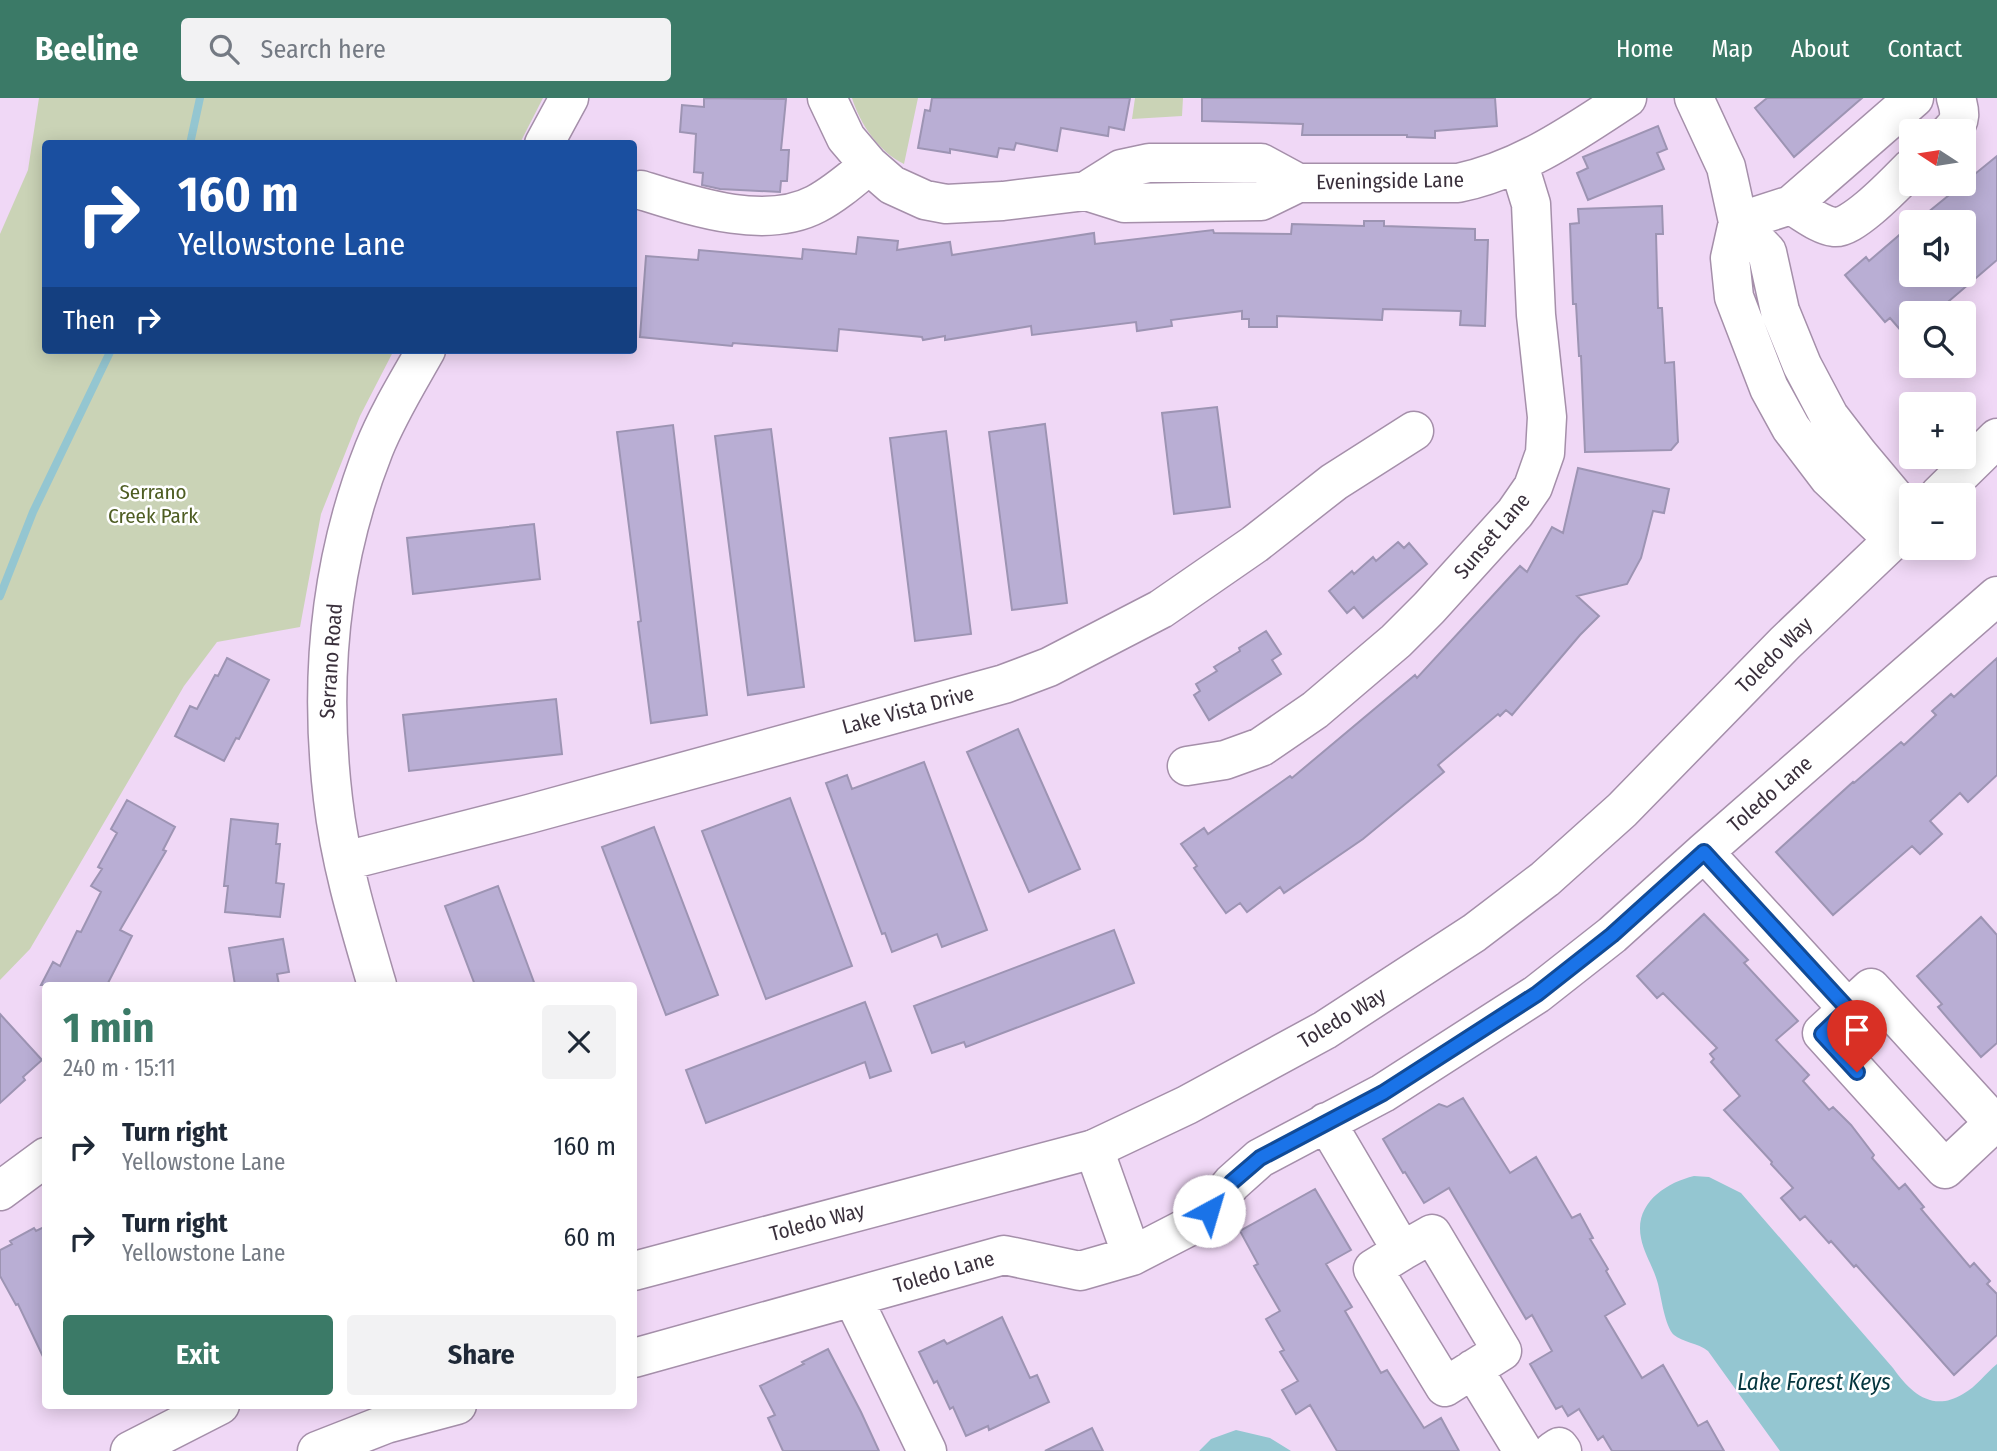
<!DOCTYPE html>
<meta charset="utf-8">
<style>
body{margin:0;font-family:"Fira Sans Condensed",sans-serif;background:#f2f2f3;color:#1f2937;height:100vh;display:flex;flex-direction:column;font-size:26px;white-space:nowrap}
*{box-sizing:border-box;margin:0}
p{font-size:23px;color:#747a83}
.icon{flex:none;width:38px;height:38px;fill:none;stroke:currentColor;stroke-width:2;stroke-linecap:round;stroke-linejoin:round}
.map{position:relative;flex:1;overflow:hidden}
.side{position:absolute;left:42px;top:884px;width:595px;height:427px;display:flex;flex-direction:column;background:#fff;border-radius:7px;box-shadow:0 4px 18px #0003}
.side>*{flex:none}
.banner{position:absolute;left:42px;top:42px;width:595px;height:214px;border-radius:7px;box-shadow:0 4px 18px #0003;background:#1a4fa0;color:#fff;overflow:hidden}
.needle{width:46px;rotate:282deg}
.controls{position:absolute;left:1899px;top:21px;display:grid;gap:14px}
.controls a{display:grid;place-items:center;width:77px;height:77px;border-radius:7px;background:#fff;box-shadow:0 4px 18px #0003;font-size:35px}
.pin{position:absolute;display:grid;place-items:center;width:60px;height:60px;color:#fff;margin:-72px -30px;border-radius:50% 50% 50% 0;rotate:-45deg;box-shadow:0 0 7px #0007}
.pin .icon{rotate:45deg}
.me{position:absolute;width:77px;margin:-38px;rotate:39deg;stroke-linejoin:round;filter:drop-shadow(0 0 5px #0008)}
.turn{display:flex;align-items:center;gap:24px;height:147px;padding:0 21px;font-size:32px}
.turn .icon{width:91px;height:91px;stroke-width:2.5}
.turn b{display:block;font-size:49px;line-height:60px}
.then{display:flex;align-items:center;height:66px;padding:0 21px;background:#0003;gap:14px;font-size:26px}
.round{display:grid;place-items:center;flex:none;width:74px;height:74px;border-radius:7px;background:#f2f2f3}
.head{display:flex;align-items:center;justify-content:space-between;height:119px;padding:0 21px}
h1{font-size:42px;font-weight:700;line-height:52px;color:#3b7a67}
.button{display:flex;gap:14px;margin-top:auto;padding:14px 21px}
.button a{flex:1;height:80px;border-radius:7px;background:#3b7a67;color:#fff;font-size:28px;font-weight:700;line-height:80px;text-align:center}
.button a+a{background:#f2f2f3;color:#1f2937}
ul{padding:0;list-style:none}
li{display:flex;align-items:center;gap:21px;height:91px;padding:0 21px}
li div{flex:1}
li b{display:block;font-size:26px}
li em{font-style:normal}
header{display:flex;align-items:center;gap:42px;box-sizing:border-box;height:98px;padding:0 35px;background:#3b7a67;color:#fff}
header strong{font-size:33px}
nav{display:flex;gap:38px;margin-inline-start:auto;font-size:24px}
.search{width:490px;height:63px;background:#f2f2f3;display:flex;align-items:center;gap:18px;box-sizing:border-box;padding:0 24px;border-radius:7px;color:#747a83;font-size:26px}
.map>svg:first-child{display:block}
</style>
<header>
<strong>Beeline</strong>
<div class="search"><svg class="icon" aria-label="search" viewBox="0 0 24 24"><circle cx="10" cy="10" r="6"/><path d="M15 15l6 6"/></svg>Search here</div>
<nav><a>Home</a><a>Map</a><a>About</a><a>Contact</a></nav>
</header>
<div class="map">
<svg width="1997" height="1353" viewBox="0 0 1997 1353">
<rect width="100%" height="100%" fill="#f0d8f6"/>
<path fill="#cad3b6" d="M39,0H543L520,45L46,46V252H394L360,318L321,416L300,529L217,544L184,588L30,851L0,882V136L28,72Z
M852,0H918L904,66C879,54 860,26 852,0Z
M1135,0H1183L1182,18L1132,21Z"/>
<path fill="#94c6d1" d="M1694,1078L1709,1079L1741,1095L1893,1270C1910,1294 1932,1315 1963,1296C1976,1289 1986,1275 1997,1266V1353H1780L1708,1253C1698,1245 1682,1244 1674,1237C1665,1229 1661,1198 1658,1186C1654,1170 1644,1156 1641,1140C1634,1106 1665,1085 1694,1078Z
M1236,1332L1270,1340L1291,1353H1199L1211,1341Z"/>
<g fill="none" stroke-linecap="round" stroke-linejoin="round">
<path stroke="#94c6d1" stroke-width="8" d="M190,46L200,0
M0,498L33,414L111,252"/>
</g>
<path fill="#b9aed4" stroke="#9d94b3" stroke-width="2" d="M704,0L786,1L781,52H789L787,83H781L780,94L720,91L702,87L703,75L694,74L696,36L680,34L682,7L704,9Z
M932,0H1130L1124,32L1109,29L1108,38L1061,30L1057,53L1016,45L1014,52L999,50L997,59L950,51V55L918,50L925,12L930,13Z
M1202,0H1495L1497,28L1435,33V40L1407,39V37H1302L1303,26L1202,23Z
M1767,0H1862L1794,59L1755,10Z
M1658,28L1667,51L1657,55L1664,71L1588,102L1577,75L1588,70L1583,59Z
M1997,58V162L1935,215H1911V244L1890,220L1885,224L1845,177L1866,159L1869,163L1911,127V177H1964V124H1916Z
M1662,108L1663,136H1656L1658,210H1662L1665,265L1674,264L1678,344L1671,352L1585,354L1581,258H1579L1576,206H1573L1570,126L1579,125L1578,111Z
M1364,123H1384V128L1475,131V142H1488L1485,228L1460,227L1461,213L1383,211L1382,222L1277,218V229H1249V221H1242V213L1171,222L1172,228L1137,233L1136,224L1032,237L1031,228L945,242V238L923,242L922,239L839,231L837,253L733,245L732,248L640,239L646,158L698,162L699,152L802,161L803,151L856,156L858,139L898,143L897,152L950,144L952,157L1094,135L1095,146L1213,132L1214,135L1291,136L1292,126L1364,128Z
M1217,309L1230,409L1174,416L1162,315Z
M1045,326L1067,505L1012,512L989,334Z
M673,327L707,617L651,625L638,524L641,523L617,334Z
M771,331L804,589L748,597L715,338Z
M946,333L971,536L915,543L890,340Z
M1578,370L1669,391L1664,415L1653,413L1641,460L1627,486L1577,498L1599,518L1580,537L1512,617L1506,612L1500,618L1498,616L1438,667L1444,674L1421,693L1363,741L1284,795L1280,789L1247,814L1240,805L1226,815L1194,770L1197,768L1181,746L1204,730L1208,736L1290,678L1292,680L1415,577L1417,580L1520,468L1527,474L1552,429L1563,435Z
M534,426L540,481L413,496L407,440Z
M1398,444L1404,450L1409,445L1427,466L1363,520L1354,509L1347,515L1329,493L1352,473L1354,476L1373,459L1376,463Z
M1266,533L1281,556L1272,562L1281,576L1209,622L1194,597L1200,593L1196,586L1217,573L1214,569L1240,553L1239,550Z
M227,560L269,582L239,641L236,640L224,663L175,638L190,608L197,611L215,577L218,578Z
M1997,560V677L1968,704L1960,695L1930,723L1942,736L1920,756L1912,748L1833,817L1776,754L1853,684L1854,685L1901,644L1904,647L1936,617L1932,613L1951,596L1954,599Z
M556,601L562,656L409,673L403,617Z
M1018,631L1080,771L1029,794L967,654Z
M924,664L987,832L942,849L937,836L892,854L885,835L882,836L826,685L847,677L852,691Z
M790,700L852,868L766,901L702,733Z
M127,702L175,729L163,752L166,753L120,832L132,838L107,887H41L53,864L60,868L77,833L81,834L101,794L91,788L102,771L98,769L117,735L111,731Z
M231,721L278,726L276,746H280L276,785L284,786L280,819L225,814L228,788H224Z
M654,729L718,897L666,917L602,749Z
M498,788L525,860L535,887H475L445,808Z
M1704,816L1748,862L1744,865L1798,923L1776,942L1809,977L1803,983L1829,1012L1833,1009L1851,1027L1874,1057L1872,1060L1899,1091L1905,1086L1924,1109L1921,1111L1970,1169L1974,1165L1990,1183L1987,1186L1997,1196V1237L1954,1277L1856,1167L1854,1169L1831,1143L1829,1145L1805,1118L1800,1122L1781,1100L1793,1090L1771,1066L1772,1064L1724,1012L1740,998L1711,964L1714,961L1710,956L1717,950L1663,895L1657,900L1637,878Z
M1981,819L1997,837V945L1981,959L1938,909L1942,906L1917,878Z
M1114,832L1134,885L966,949L964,944L932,955L914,908Z
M283,841L289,874L277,876L279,887H235L229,850Z
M865,904L891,973L870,980L865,964L706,1025L686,972Z
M0,916L42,962L23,979L25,982L0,1005Z
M1463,1000L1510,1075L1536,1059L1572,1120L1580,1116L1593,1140L1590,1141L1608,1171L1606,1173L1625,1206L1605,1218L1642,1280L1663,1267L1698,1328L1707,1323L1724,1353H1612L1603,1338L1598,1342L1579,1311L1568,1318L1562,1308L1556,1311L1530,1266L1552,1253L1532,1217L1526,1221L1449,1090L1424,1105L1405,1074L1403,1075L1383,1041L1439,1006L1447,1009Z
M1315,1091L1351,1152L1326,1166L1352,1209L1345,1213L1381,1275L1387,1272L1424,1330L1441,1320L1459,1353H1337L1310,1307L1296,1316L1282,1292L1298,1283L1280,1254L1284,1252L1266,1221L1280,1213L1254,1168L1258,1166L1240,1133Z
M46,1128V1265L18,1206L16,1207L0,1178V1152L12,1146L10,1143L34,1130L36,1133Z
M1002,1219L1030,1280L1037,1277L1049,1304L989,1332L988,1328L966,1338L953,1309L950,1311L937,1283L934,1285L919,1254L944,1242L947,1246Z
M828,1251L861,1314L879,1353H783L768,1320L775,1317L760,1288L804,1266L802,1264Z
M1092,1330L1103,1353H1045Z"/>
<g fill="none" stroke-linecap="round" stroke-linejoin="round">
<defs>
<path id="minor" d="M827,0L846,40L869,67
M1694,0L1726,69L1738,124L1730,160L1734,199L1769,290L1791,330L1829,380L1894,442
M1951,33C1962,23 1960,13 1956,0
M544,46L569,0
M641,92C692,108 765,133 816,106C835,96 852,81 869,67L892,87L925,102L946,106L1003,103L1086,93L1124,105L1261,103L1298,85H1458C1521,72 1574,35 1627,0
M1086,93L1121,71L1149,65H1261L1298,85
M1791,107C1804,114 1819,127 1834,129C1852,132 1897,84 1911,70
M1738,124L1767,154L1780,213L1802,267L1829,318L1859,357L1911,419
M1738,124L1791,107L1914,0
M1187,668L1225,662L1261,649L1315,612L1396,543L1429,510L1515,415L1533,389L1545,355L1547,319L1536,217L1531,106L1519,67
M1704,754L1848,911L1871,890L1994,1025L1945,1071L1822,935L1848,911
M345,763L529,716L1004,586L1049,569L1161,511L1255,446L1334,384L1414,333
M377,887C359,826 340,764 333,701C319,582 330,462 374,351C388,316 408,284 426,252
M1326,1024L1402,1153L1373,1171L1445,1289L1502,1253L1432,1136L1402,1153
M1094,1051L1132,1158
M0,1093L46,1059
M853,1200L927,1353
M634,1260L1004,1157L1080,1173L1132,1158L1194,1126L1209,1113L1232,1085L1260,1060L1383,995L1537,896L1612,837L1704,754L1997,498
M1473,1271L1523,1353
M317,1353L386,1326L457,1307
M1553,1353L1559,1349L1562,1353"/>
<path id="major" d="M1939,397L1997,340
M634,1173L1094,1051L1187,1007L1325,932L1474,835L1545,781L1622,712L1785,545L1911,425
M130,1353L220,1307"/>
</defs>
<use href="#minor" stroke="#a58faa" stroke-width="41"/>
<use href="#major" stroke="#a58faa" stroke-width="41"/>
<use href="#minor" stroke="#fff" stroke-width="38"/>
<use href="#major" stroke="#fff" stroke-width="38"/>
</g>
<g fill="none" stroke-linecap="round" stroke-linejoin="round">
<defs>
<path id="route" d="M1209,1113L1232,1084L1260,1060L1383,995L1537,896L1612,837L1704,754L1848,911L1822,936L1857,974"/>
</defs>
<use href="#route" stroke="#114b97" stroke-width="18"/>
<use href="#route" stroke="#1a73e8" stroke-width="12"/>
</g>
<g text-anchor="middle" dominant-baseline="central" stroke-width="5" stroke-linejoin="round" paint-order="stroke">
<g font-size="21" fill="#3a303c" stroke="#fff">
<text transform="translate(1390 83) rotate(-1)">Eveningside Lane</text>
<text transform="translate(1492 438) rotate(-50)">Sunset Lane</text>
<text transform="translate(1774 557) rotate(-45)">Toledo Way</text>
<text transform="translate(331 563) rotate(-86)">Serrano Road</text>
<text transform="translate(908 612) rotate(-15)">Lake Vista Drive</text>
<text transform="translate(1770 696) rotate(-41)">Toledo Lane</text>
<text transform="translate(1342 920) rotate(-31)">Toledo Way</text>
<text transform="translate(817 1124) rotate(-15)">Toledo Way</text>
<text transform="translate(944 1174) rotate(-16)">Toledo Lane</text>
</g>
<g font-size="21" fill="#4e5d22" stroke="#fff">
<text x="153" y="394">Serrano<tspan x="153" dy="24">Creek Park</tspan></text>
</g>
<g font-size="23" font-style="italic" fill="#04353e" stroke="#fff">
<text x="1814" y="1284">Lake Forest Keys</text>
</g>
</g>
</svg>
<div class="controls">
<a><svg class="needle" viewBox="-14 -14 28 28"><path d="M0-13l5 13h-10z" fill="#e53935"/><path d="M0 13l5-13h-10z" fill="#747a83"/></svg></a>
<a><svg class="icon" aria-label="sound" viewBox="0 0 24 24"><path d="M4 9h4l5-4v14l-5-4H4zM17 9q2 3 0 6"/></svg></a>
<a><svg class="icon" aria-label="search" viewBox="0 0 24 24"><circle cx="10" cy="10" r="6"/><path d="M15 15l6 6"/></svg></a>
<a>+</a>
<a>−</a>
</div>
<div class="pin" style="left:1857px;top:974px;background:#d93025"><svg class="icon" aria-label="arrive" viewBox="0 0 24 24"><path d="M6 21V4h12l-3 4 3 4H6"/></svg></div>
<svg class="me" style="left:1209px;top:1113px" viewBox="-20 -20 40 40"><circle r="19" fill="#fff"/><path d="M0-13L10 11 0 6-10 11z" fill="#1a73e8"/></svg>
<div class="banner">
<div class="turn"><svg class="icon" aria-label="right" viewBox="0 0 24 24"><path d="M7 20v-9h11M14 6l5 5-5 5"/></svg><div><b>160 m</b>Yellowstone Lane</div></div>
<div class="then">Then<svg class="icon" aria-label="right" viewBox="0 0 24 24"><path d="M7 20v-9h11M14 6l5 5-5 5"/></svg></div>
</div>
<section class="side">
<div class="head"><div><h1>1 min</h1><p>240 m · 15:11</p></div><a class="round"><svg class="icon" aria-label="close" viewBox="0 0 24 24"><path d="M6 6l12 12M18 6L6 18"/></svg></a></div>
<ul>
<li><svg class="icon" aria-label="right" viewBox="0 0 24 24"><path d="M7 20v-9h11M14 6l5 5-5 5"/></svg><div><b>Turn right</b><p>Yellowstone Lane</p></div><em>160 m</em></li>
<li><svg class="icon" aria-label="right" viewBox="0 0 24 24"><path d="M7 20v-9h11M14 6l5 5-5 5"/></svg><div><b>Turn right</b><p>Yellowstone Lane</p></div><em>60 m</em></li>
</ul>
<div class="button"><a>Exit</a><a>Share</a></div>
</section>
</div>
